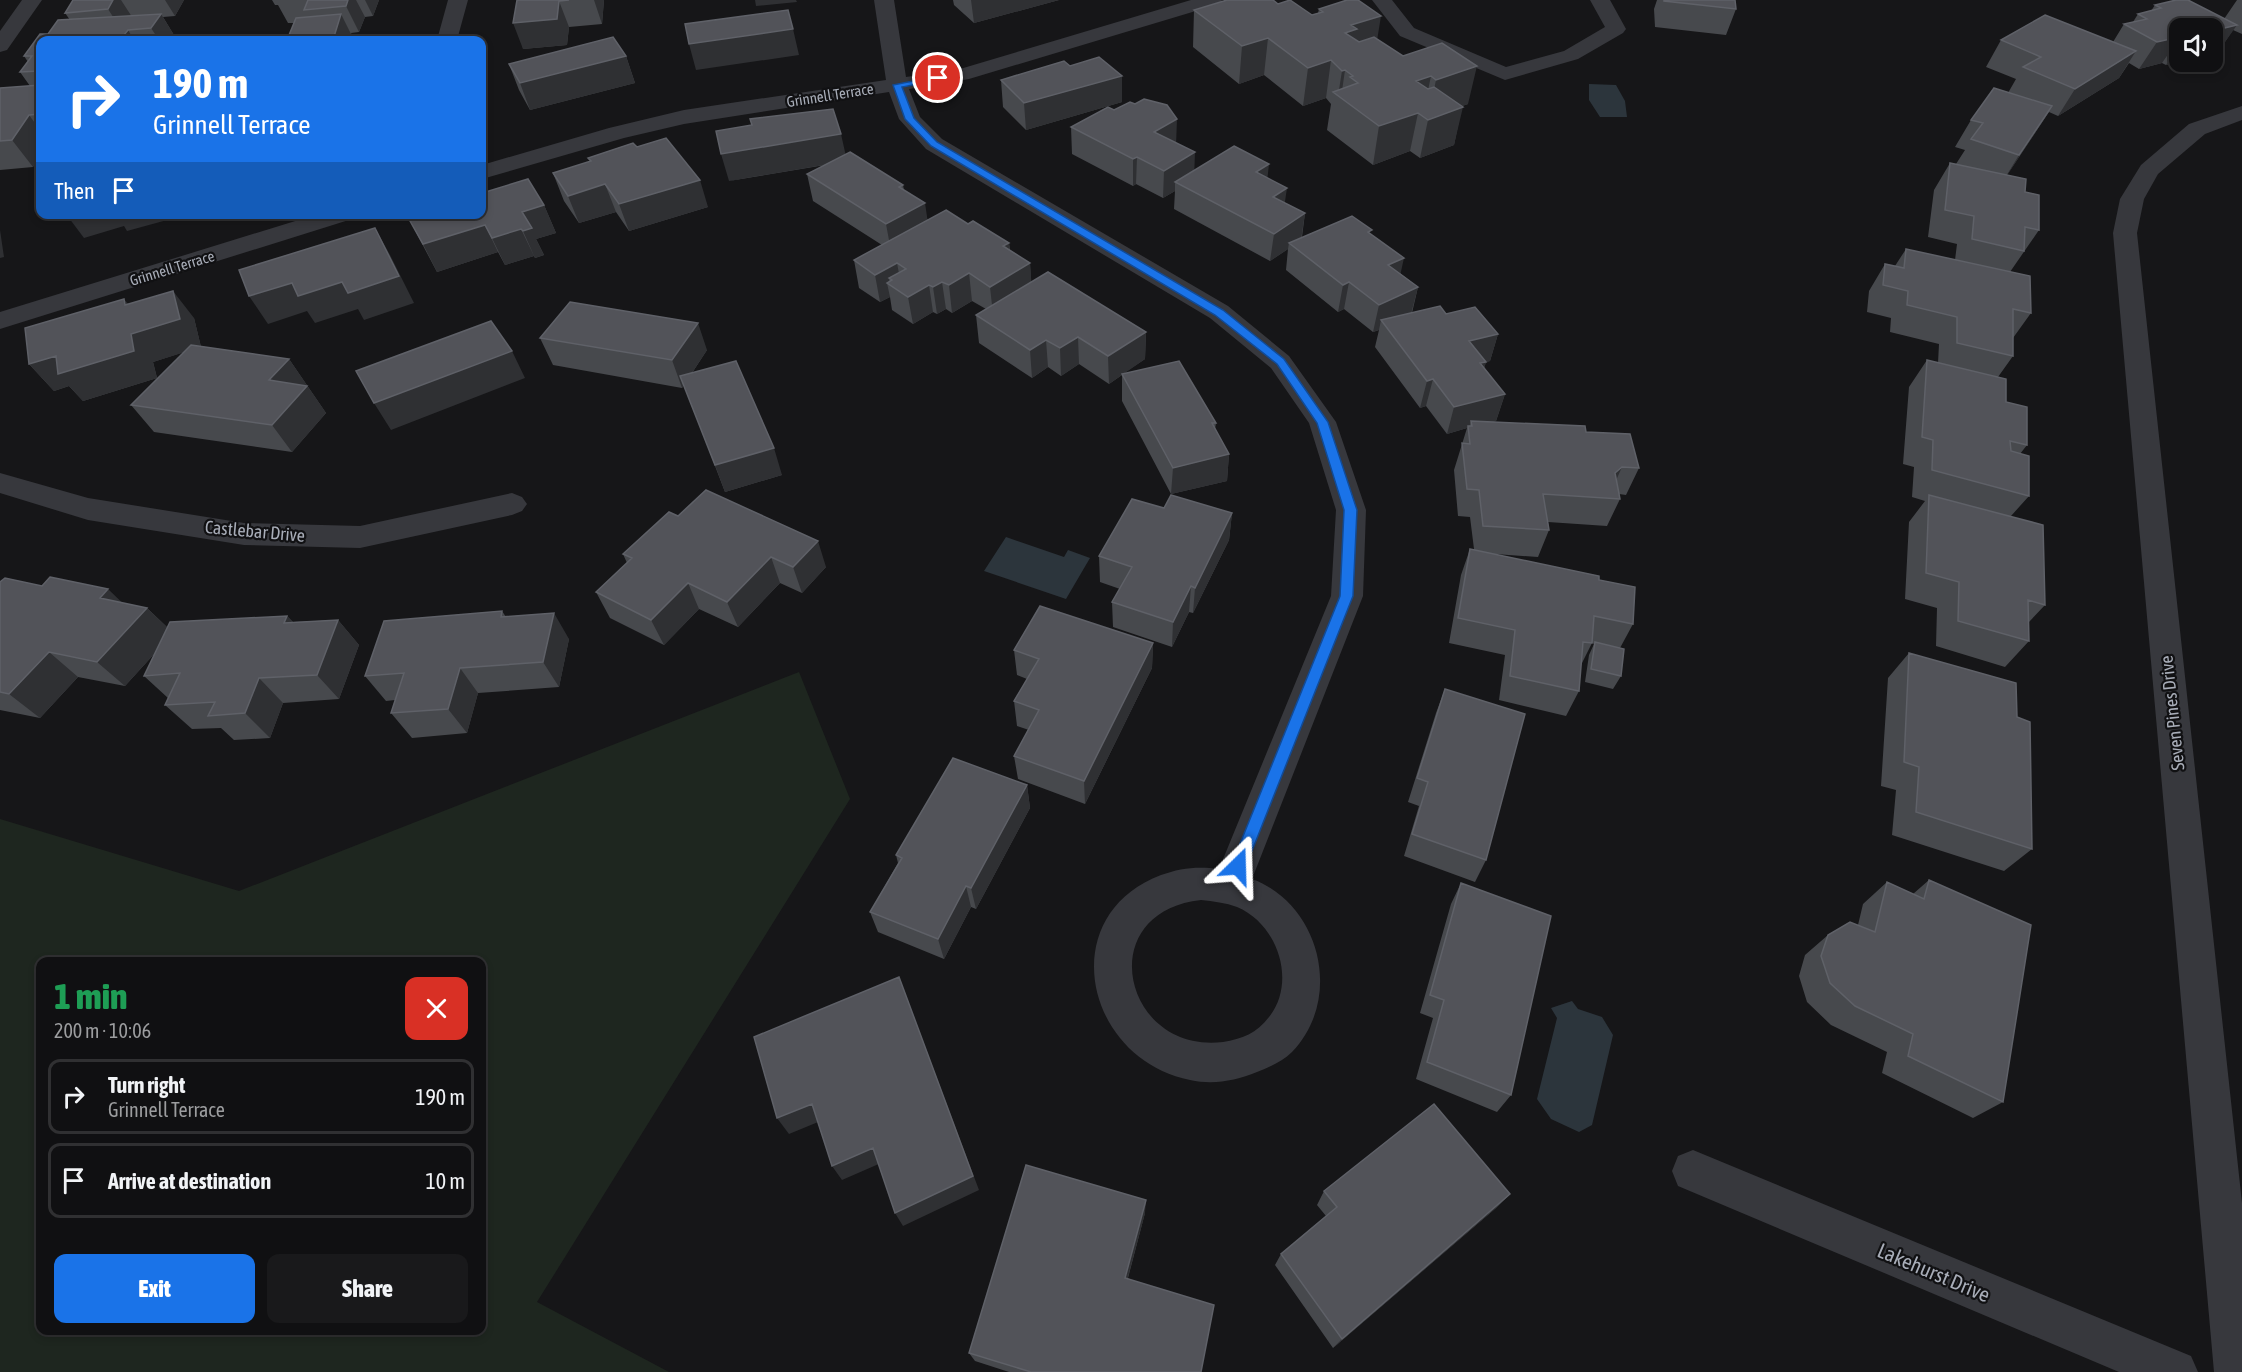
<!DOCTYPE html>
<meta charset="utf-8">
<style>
body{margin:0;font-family:"Asap Condensed",sans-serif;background:#19191b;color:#f1f3f6;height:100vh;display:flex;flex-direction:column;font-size:22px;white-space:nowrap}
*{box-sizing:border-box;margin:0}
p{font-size:20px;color:#9c9d9f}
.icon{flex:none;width:33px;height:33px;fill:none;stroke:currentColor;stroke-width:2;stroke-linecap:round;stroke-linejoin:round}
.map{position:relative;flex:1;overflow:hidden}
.details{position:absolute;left:36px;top:957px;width:450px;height:378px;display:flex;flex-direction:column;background:#101012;border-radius:12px;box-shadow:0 3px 9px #0003,0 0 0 2px #303032}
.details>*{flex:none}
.hud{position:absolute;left:36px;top:36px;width:450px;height:183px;border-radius:12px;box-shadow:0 3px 9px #0003,0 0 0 2px #303032;background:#1a73e8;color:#fff;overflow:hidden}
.buttons{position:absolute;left:2169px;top:18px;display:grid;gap:12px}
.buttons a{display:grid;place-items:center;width:54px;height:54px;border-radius:12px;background:#101012;box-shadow:0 3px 9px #0003,0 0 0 2px #303032;font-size:30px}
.pin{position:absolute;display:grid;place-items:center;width:51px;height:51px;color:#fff;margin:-26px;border:3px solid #fff;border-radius:50%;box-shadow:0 2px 6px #0007}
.me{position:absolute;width:66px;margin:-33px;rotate:22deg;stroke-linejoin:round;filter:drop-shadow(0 0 4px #0008)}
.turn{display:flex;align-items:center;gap:21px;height:126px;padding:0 18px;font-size:27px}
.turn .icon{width:78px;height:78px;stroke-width:2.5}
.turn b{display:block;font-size:42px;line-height:51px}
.then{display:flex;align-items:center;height:57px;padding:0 18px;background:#0003;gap:12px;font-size:22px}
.round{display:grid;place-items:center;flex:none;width:63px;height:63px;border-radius:12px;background:#19191b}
.headline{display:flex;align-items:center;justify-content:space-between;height:102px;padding:0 18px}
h1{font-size:36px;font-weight:800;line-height:45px;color:#1e9e55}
.button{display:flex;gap:12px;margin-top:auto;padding:12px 18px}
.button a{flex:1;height:69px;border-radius:12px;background:#1a73e8;color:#fff;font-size:24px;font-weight:800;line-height:69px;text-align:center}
.button a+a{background:#19191b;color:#f1f3f6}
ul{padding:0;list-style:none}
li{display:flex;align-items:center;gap:18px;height:75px;margin:0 12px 9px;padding:0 6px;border:3px solid #303032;border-radius:12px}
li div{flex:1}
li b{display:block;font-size:22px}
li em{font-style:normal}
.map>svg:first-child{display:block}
</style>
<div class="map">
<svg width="2242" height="1372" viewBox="0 0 2242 1372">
<rect width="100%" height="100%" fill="#161618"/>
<path fill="#1e261f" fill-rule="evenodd" d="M799,672L850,799L537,1302L669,1372H0V819L239,891ZM40,962H482V1330H40Z"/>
<path fill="#2c353c" d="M1589,84L1616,85L1625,101L1627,117H1600L1589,100Z
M1006,537L1064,557L1068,550L1090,558L1066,599L984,571Z
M1572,1001L1578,1009L1602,1017L1613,1035L1592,1125L1579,1132L1551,1119L1537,1099L1557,1018L1551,1008Z"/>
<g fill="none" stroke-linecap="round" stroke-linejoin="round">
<path fill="#37383d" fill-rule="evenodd" d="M22,0H42L7,50L0,52V31Z
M448,0H468L457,40H437Z
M874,0H894L906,77L960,69L1191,0H1222L1219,4L969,79L909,89L920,117L942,139L1228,306L1289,356L1336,422L1366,510L1363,596L1252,879C1320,904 1344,998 1292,1052C1282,1062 1269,1067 1257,1072C1235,1081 1213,1085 1190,1080C1085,1059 1053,916 1161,875C1180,868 1198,866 1219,869L1331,596L1336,510L1309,423L1271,368L1210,318L926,149L899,119L889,92L684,124L624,138L482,179V165L609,128L684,110L886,80ZM1201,900C1213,901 1226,903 1237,907C1278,924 1297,982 1269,1017C1257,1033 1242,1039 1223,1042C1123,1054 1091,912 1201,900Z
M1372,0H1392L1414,28L1506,67L1564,51L1605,27L1590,0H1610L1626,29L1623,33L1578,59L1505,80L1400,36Z
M2242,106V120L2205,134L2158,174L2144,199L2137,233L2242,1203V1372H2214L2113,233L2120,199L2141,165L2189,124Z
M318,214H355L352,219L0,329V312Z
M0,473L88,498L244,523L360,526L512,493L522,497L527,504L522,511L512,515L360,548L244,545L88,520L0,493Z
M1693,1150L2191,1356L2198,1372H2119L1678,1186L1672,1171L1678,1156Z"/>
</g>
<path fill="#47494d" d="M73,0H184L175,16L163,17L177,40H40V155L33,167L0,170V88L30,86L20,72L28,62L24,56L40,34H48L58,20H70L65,13Z
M272,0H379L373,16L365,17L359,32L351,33L354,40H287L294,23H288L278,5H275Z
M517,0H604L602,24L569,27L567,45L523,49Z
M953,0H1059L974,23L954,5Z
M1657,0H1735L1736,9L1726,35L1655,27L1654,9Z
M2237,0H2242V34L2233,30L2218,52L2180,28V61L2166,65L2162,63L2139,69L2129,63L2119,78L2058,116L2049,112L2007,175L2025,192L2039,230L2010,272L2031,313L2013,338V356L1998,377L2006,402L2027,445L2020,454L2029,496L2011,516L2045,605L2029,622V641L2005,667L1936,646L1937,608L1905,599L1909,522L1925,501L1912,497L1914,467L1903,464L1909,387L1927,360L1938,363L1939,344L1890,332L1891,318L1867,312L1869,291L1885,264L1895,266L1906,249L1955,260L1957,244L1928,237L1934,190L1950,163L1956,164L1965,150L1955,147L1971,120L2008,93L2016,79L1986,67L2001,40L2113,42L2124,24L2133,22L2138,14L2151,11L2155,5L2224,19Z
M1278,4L1312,15L1318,13L1319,9L1377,39L1403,56L1442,43L1468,104L1462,106L1454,145L1420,158L1410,151L1373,165L1327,130L1331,104L1326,98L1303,106L1264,75L1239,84L1193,47L1194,10Z
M626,56L635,83L530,110L519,90L509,64Z
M1070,66L1122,102L1026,130L1003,107L1001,80Z
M1114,110L1176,143L1194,171L1268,179L1285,203L1305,213L1302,237L1371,234L1401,274L1418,287L1412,313L1446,314L1498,334L1490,361L1486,362L1484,368L1505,394L1496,421L1492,422L1586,432L1639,468L1626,495L1619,494L1620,499L1607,526L1548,522L1549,530L1538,557L1495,554L1599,580L1633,624L1620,648L1621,676L1613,689L1585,682L1589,655L1594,644L1592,643L1581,665L1579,691L1566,716L1499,700L1505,655L1449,643L1461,575L1470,549H1474L1470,517L1458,516L1454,470L1467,428L1447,434L1426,406L1420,408L1375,347L1379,330L1373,332L1344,309L1338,312L1286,270L1288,249L1270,261L1174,209L1175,191L1163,198L1136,184L1133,186L1072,154L1071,127Z
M637,147L708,207L629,231L616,212L579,223L564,201L553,173L590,162L588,158Z
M845,155L903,185L904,190L928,220L968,224L1009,243L1010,250L1030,263L1031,282L1146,332L1145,359L1124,373L1216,423L1215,429L1229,454L1227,481L1171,494L1122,401V375L1109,384L1079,364L1061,376L1048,367L1032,378L979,343L976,315L986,309L972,301L952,313L946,309L937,314L933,312L913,324L892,310L890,297L880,302L859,288L854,260L882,245L813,201L807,174L825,165L729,181Z
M544,205L556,233L536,239L544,255L535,258L534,256L505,265L498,252L437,272L410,221Z
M128,304L194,318L201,347L289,359L326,413L292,452L154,432L131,405L184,352L153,362L157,378L83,401L69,386L54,391L29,364Z
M540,338L707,350L692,373L782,475L725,492L684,385L682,388L553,365Z
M1164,508L1232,513L1229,540L1193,613L1189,612L1172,647L1113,627L1112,602L1120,589L1100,582L1099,556Z
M678,516L826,567L802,593L780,583L738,627L699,609L664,645L610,618L596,592L627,563L623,554Z
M0,582L147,608L168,628L287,616L293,622L338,620L359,645L339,699L283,703L270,738L234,740L221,728L192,729L165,705L168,698L144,676L155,653L125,686L78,677L40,718L0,710Z
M502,611L506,617L569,639L559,687L478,693L467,733L412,738L391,713L395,700L386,701L365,676Z
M1153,643L1152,668L1085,804L1018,779L1014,756L1029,730L1017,726L1014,701L1027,679L1017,675L1014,650Z
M1909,653L2017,717L2032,849L2004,871L1892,835L1896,790L1881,786L1888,678Z
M1445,689L1486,860L1475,882L1404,856L1419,806L1408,802L1436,713Z
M1027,785L1030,808L976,909L971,907L944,959L878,932L870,912L898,863L896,855Z
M1929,880L2003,1102L1973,1118L1882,1073L1887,1052L1831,1025L1807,1002L1799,976L1805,955L1828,935L1858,925L1863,904L1887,882L1913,894Z
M1461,883L1511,1095L1497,1112L1416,1079L1433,1018L1420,1013L1451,904Z
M1324,1191L1510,1194L1496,1208L1333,1348L1275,1265L1281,1254L1326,1216L1317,1205Z
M1145,1213L1128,1278L1201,1372H1009L975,1361L969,1353Z"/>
<path fill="#2f3033" d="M113,0H121L134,20L128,30L134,40H120L124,34L108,9Z
M165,0H184L175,16Z
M348,0H356L365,17L359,32L346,6Z
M365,0H379L373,16Z
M594,0H604L602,24Z
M755,0H796L797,2L756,6Z
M971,0H1059L974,23Z
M559,1L569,27L567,45L523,49L513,23Z
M161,14L177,40H159L151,28Z
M341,14L354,40H333Z
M1381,16L1375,53L1345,33L1351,25Z
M2237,25L2218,52L2212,53V31Z
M793,29L799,55L696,70L689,44Z
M2180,37L2162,63L2139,69L2157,42Z
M1268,38L1264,75L1239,84L1242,46Z
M2180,45V61L2166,65Z
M2136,51L2119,78L2058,116L2075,89Z
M626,56L635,83L530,110L520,83Z
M1331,60L1326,98L1303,106L1308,68Z
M1477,66L1468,104L1428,118L1436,80Z
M1345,70L1341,98L1338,96L1342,71Z
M1122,76V102L1026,130L1024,103Z
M1431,76L1423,114L1418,113L1410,151L1373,165L1379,126L1416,81Z
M2052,106L2035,133L2002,183L2019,155Z
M1463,107L1454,145L1420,158L1428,120Z
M29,115L40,130V155L33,167L12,140Z
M1177,119L1176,146L1154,132Z
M841,134L847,161L729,181L721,154Z
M1195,152L1194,180L1175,182V191L1163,198L1164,171Z
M1137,157L1136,184L1133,186V159Z
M1269,164L1266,191L1256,172Z
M700,180L708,207L629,231L619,204Z
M605,184L616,212L579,223L568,196Z
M1287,188L1283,215L1273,197Z
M925,203L929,230L891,251L886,224Z
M544,205L556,233L536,239L544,255L535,258L523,231L522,212Z
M1305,213L1301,240L1289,243L1288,249L1270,261L1274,234Z
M66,214H178V217L127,231L124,226L84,238Z
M485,225L498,252L437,272L423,244Z
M375,228L390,255L414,303L364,320L358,309L315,323L307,311L268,324L249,296L292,283Z
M521,229L534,256L505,265L492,238Z
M0,230L4,257L0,258Z
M1009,243L1011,270L1003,246Z
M1404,258L1398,285L1388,265Z
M897,263L902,290L889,278L890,285L887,283L890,297L880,302L875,275Z
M1030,263L1032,291L993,314L990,287Z
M969,273L972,301L952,313L949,285Z
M942,282L946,309L937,314L933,287Z
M1349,282L1344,309L1338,312L1343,285Z
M929,285L933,312L913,324L908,297Z
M1418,287L1411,314L1381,320L1379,330L1373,332L1379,305Z
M173,291L194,318L201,347L153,362L157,378L83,401L69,386L54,391L29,364L56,356L125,305L124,299L146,326Z
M698,323L707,350L682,388L672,360Z
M1146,332L1145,359L1109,384L1108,356Z
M1498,334L1490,361L1486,362L1478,389L1469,341Z
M1078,337L1079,364L1061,376L1060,348Z
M1046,340L1048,367L1032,378L1030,350Z
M512,351L525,378L391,430L374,403Z
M289,359L326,413L292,452L272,425L269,380Z
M1433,379L1426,406L1420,408L1427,381Z
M1505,394L1496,421L1472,427L1471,421L1469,428L1468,426L1467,428L1447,434L1454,407Z
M774,448L782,475L725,492L715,465Z
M1229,454L1227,481L1171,494L1173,468Z
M1622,467L1610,494L1615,473Z
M1232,513L1229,540L1193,613L1195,588Z
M818,541L826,567L802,593L793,567Z
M771,557L780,583L738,627L727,602Z
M688,583L699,609L664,645L651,620Z
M1191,586L1189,612L1172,647L1173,622Z
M108,589L135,615L100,598Z
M147,608L173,633L125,686L97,662Z
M554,613L569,639L559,687L543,662Z
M287,616L309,641L284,623Z
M338,620L359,645L339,699L317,675Z
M1153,643L1152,668L1085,804L1084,781Z
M49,652L78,677L40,718L9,694Z
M460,668L478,693L467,733L448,709Z
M259,678L283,703L270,738L245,713Z
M1027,785L1030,808L976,909L971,888Z
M966,886L971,907L944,959L938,939Z
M899,977L979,1190L903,1226L895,1213Z
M812,1104L823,1120L789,1134L777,1118Z
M873,1148L881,1163L842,1180L832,1166Z
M1510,1194L1496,1208L1333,1348L1342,1339Z
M1146,1200L1145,1213L1125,1288V1278Z"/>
<path fill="#525359" stroke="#5f6168" stroke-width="1.5" d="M73,0H113L108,9L65,13Z
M308,0H348L346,6L304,10Z
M517,0H569L559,1L557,19L513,23Z
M1227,0H1273L1278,4L1290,0L1312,15L1323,12L1319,9L1347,0H1358L1381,16L1351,25L1357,29L1345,33L1359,42L1374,37L1403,56L1442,43L1477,66L1436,80L1431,76L1416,81L1428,89L1434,87L1463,107L1428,120L1418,113L1379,126L1333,92L1358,83L1350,77L1353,76L1345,70L1342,71L1331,60L1308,68L1268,38L1242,46L1194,10Z
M1664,0H1735L1736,9L1664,1Z
M2176,0H2188L2237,25L2212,31V28H2180V37L2157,42L2124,24L2147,19L2138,14L2161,8L2155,5Z
M788,10L793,29L689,44L685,24Z
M161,14L151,28L128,30L120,40H40V71L20,72L32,56H24L40,34H48L58,20Z
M341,14L333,40H287L296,18Z
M2045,15L2136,51L2075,89L2023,67L2041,57L2001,40Z
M613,37L626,56L520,83L509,64Z
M1099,57L1122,76L1024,103L1001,80L1064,61L1070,66Z
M40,85V114L29,115L12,140L0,141V88Z
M1994,88L2052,106L2019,155L1971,139L1983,123L1971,120Z
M1144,99L1167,105L1177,119L1154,132L1195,152L1164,171L1137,157L1133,159L1071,127L1108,107L1114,110L1130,102L1135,104Z
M833,109L841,134L721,154L716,131L752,125L750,119Z
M666,138L700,180L619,204L605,184L568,196L553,173L591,161L588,158L633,143L637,147Z
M1234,146L1269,164L1256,172L1287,188L1273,197L1305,213L1274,234L1175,182Z
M850,152L903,185L899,187L925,203L886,224L807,174Z
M1950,163L2026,179L2025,192L2039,195V230L2025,227L2024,251L1972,239L1974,216L1945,210Z
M528,179L544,205L522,212L532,228L523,231L521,229L492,238L485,225L423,244L410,221L431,214H482V193Z
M946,210L968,224L973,221L1009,243L1003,246L1030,263L990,287L969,273L949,285L942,282L933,287L929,285L908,297L887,283L892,280L889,278L906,269L897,263L875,275L854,260Z
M1352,216L1372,230L1368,232L1404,258L1388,265L1418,287L1379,305L1349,282L1343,285L1289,243Z
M375,228L399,276L348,293L342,282L298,296L292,283L249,296L239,270Z
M1906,249L2030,276L2031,313L2013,309V356L1957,343V317L1907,305L1908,291L1883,285L1885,264L1904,268Z
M1048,272L1146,332L1108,356L1078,337L1060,348L1046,340L1030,350L976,315Z
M173,291L180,319L131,334L134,351L58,374L56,356L29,364L25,328L124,299L125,305Z
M570,302L698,323L672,360L540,338Z
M1440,306L1446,314L1475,307L1498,334L1469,341L1486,362L1480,363L1505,394L1454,407L1433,379L1427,381L1381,320Z
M491,321L512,351L374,403L356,371Z
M191,345L289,359L269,380L307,386L272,425L131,405Z
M1927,360L2006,379V402L2027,407V445L2010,441L2011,451L2029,456V496L1932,470L1933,440L1922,437Z
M736,361L774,448L715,465L680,376Z
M1179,361L1216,423H1212L1229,454L1173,468L1122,374Z
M1471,421L1585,426L1586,432L1630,434L1639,468L1622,467L1615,473L1620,499L1543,494L1549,530L1483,526L1479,490L1467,489L1462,443L1470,444L1468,426H1472Z
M706,490L818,541L793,567L771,557L727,602L688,583L651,620L596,592L632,558L623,554L669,512L678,516Z
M1171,495L1232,513L1195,588L1191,586L1173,622L1112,602L1132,567L1099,556L1132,499L1164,508Z
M1929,495L2043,525L2045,605L2028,600L2029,641L1958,621L1959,582L1926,573Z
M1470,549L1599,576V580L1635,587L1633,624L1594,616L1592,643L1583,642L1579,691L1510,676L1515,630L1458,618Z
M50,577L108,589L100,598L147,608L97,662L49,652L9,694L0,692V582L5,578L42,586Z
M1040,606L1153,643L1084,781L1014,756L1039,710L1014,701L1039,659L1014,650Z
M502,611L501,617L554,613L543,662L460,668L448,709L391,713L404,673L365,676L384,621Z
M287,616L284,623L338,620L317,675L259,678L245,713L208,716L215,702L165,705L180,673L144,676L170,622Z
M1595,642L1624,649L1621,676L1591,669Z
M1909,653L2016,683L2017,717L2030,722L2032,849L1916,812L1919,767L1904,762Z
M1445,689L1525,714L1486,860L1412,834L1428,782L1417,778Z
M953,758L1027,785L971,888L966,886L938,939L870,912L902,858L896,855Z
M1929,880L2031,925L2003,1102L1908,1056L1913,1034L1855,1006L1830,983L1821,956L1828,935L1850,922L1875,932L1887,882L1924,899Z
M1461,883L1551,916L1511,1095L1427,1062L1444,1000L1430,995Z
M899,977L973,1176L895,1213L873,1148L832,1166L812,1104L777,1118L754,1037Z
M1434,1104L1510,1194L1342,1339L1281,1254L1337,1207L1324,1191Z
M1026,1165L1146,1200L1125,1278L1214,1305L1201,1372H1031L969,1353Z"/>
<path fill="#1a73e8" stroke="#114b97" stroke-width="1.5" d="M938,76L941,77V80L902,87L914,118L937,142L1223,310L1284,359L1328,422L1357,510L1353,596L1244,871L1238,873L1233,871L1231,866L1340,596L1344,510L1317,423L1277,364L1215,315L931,146L905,119L893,85Z"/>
<g text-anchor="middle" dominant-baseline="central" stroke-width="4.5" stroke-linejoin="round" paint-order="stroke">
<g font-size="15" fill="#a8adb8" stroke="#111113">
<text transform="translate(830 95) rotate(-9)">Grinnell Terrace</text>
<text transform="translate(172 268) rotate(-17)">Grinnell Terrace</text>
</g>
<g font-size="18" fill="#a8adb8" stroke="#111113">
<text transform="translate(255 531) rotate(5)">Castlebar Drive</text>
<text transform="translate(2172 713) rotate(-96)">Seven Pines Drive</text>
</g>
<g font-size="21" fill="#a8adb8" stroke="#111113">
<text transform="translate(1934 1272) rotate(23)">Lakehurst Drive</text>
</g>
</g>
</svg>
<div class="buttons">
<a><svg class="icon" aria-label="sound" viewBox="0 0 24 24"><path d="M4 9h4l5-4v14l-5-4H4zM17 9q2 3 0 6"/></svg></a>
</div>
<div class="pin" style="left:938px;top:78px;background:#d93025"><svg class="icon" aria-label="arrive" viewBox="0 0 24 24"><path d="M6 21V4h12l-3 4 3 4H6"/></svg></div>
<svg class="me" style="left:1238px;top:866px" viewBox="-20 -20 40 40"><path d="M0-17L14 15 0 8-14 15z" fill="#1a73e8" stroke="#fff" stroke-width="4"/></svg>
<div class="hud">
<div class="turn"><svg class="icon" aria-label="right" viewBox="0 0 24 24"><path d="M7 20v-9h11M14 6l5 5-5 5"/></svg><div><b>190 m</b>Grinnell Terrace</div></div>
<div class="then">Then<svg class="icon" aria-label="arrive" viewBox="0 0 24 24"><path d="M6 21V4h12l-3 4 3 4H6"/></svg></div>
</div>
<section class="details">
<div class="headline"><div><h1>1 min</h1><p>200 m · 10:06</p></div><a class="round" style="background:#d93025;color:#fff"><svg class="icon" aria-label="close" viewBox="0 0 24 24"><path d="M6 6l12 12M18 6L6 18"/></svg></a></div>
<ul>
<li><svg class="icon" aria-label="right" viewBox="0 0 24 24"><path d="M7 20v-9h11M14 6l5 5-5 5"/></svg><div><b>Turn right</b><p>Grinnell Terrace</p></div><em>190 m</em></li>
<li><svg class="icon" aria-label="arrive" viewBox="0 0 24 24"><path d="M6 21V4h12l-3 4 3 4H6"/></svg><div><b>Arrive at destination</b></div><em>10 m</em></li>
</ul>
<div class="button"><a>Exit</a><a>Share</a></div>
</section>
</div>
